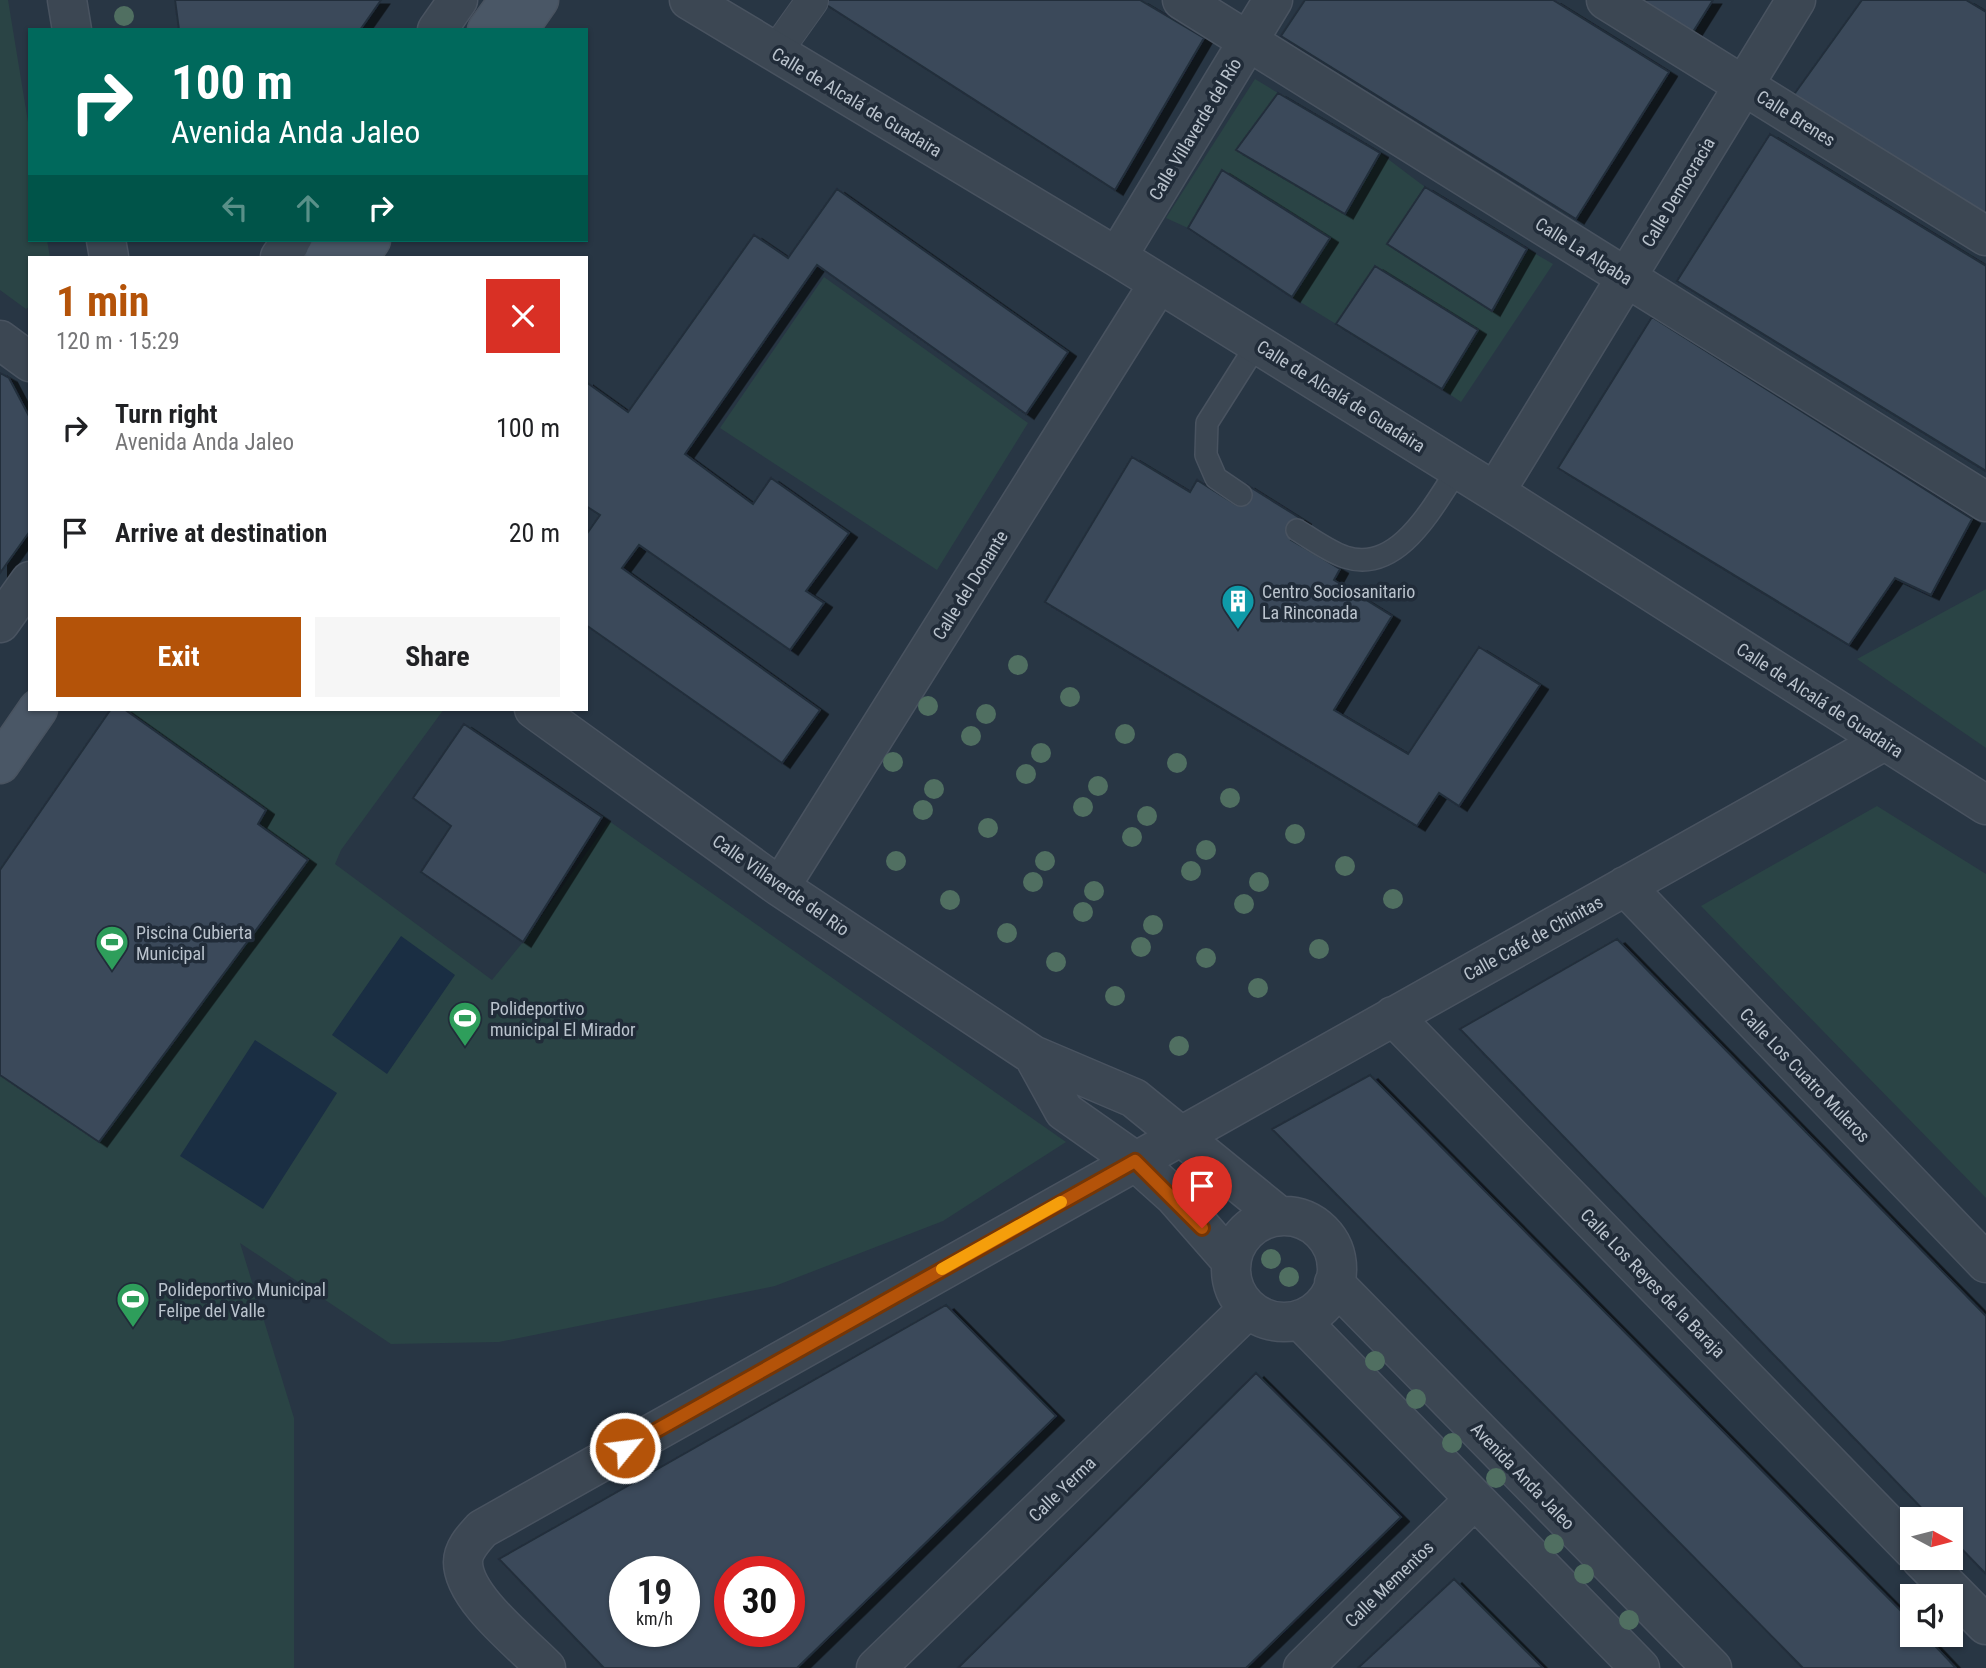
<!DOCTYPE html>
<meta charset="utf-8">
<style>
body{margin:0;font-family:"Roboto Condensed",sans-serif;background:#f6f6f6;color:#202124;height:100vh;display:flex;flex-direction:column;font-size:26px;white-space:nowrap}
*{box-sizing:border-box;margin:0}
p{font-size:23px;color:#757577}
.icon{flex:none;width:38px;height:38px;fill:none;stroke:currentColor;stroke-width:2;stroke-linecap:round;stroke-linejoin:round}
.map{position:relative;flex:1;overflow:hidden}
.sheet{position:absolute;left:28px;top:256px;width:560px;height:455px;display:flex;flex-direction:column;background:#fff;border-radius:0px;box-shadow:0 2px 5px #0004}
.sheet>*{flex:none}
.top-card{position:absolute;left:28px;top:28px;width:560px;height:214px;border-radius:0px;box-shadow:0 2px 5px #0004;background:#00695c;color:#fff;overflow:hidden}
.needle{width:46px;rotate:97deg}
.controls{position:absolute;left:1900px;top:1507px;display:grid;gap:14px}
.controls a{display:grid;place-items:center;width:63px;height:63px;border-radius:0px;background:#fff;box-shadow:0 2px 5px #0004;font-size:35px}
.speed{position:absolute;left:609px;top:1556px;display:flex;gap:14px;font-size:35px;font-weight:700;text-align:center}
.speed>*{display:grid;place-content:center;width:91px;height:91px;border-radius:50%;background:#fff;box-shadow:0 2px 5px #0004;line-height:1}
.speed small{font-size:18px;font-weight:400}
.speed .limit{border:10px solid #d22;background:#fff;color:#111}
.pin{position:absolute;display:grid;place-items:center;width:60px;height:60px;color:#fff;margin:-72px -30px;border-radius:50% 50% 50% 0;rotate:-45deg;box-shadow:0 0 7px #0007}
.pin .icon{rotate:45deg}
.me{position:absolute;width:77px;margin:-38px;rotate:61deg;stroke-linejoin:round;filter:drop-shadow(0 0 5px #0008)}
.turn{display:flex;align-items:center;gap:24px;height:147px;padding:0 28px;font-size:32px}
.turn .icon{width:91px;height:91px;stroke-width:2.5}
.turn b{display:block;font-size:49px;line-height:60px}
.lanes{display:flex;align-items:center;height:66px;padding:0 28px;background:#0003;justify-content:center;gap:35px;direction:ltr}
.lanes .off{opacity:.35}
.round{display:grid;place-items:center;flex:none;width:74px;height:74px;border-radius:0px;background:#f6f6f6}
.overview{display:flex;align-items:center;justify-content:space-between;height:119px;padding:0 28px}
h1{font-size:42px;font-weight:700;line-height:52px;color:#b45309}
.primary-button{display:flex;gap:14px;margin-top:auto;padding:14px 28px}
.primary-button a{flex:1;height:80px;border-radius:0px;background:#b45309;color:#fff;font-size:28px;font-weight:700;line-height:80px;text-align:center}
.primary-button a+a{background:#f6f6f6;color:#202124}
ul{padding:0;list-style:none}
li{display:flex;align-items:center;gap:21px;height:105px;padding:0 28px}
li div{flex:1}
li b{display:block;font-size:26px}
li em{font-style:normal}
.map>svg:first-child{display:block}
</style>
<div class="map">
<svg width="1986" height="1668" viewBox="0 0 1986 1668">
<defs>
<filter id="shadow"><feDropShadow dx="8" dy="4.5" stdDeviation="0" flood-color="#0009"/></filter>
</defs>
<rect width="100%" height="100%" fill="#283644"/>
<path fill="#2a4445" d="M0,0H8L30,134V240H47L50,257H30V306L26,309L0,290Z
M1255,79L1278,93L1236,150L1380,153L1425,187L1387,244L1491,311L1527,249L1553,264L1461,402L1442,389L1478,330L1375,266L1336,324L1292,297L1330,238L1222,171L1188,228L1166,218Z
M824,277L1028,423L937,570L720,428Z
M1986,589V748L1857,659Z
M114,709H444L341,850L335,864L492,980L523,942L609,821L1066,1142L943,1221L775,1286L499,1342L391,1344L240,1243L294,1418V1668H0V871Z
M1877,806L1986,874V1198L1701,906Z"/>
<path fill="#1a2e43" d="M401,936L455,975L387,1074L332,1035Z
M255,1040L337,1093L263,1209L180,1156Z"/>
<path fill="#3a4a5a" stroke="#232e3b" stroke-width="2" fill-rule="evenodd" filter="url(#shadow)" d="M175,0H381L360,30H179Z
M819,0H1140L1204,38L1115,190Z
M1305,0H1553L1669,72L1576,219L1281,36Z
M1635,0H1713L1691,35Z
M1862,0H1966L1986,12V219L1790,100Z
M1278,93L1380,153L1345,214L1236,150Z
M1770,134L1986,266V471L1677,281Z
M1222,170L1330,238L1292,297L1188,228Z
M1425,187L1527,249L1492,311L1387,244Z
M837,189L1068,352L1026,414L817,265L685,454L753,504L771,478L849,533L806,591L824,603L790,650L639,545L622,568L820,710L782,763L586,625V535L600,515L586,506V382L628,412L754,235L788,258Z
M1375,266L1478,330L1442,389L1336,324Z
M1652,317L1972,519L1931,595L1895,578L1849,645L1558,468Z
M0,373L9,378L30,418V531L0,573Z
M1132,457L1190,492L1197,480L1235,504L1247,485L1303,520L1291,540L1340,569L1334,580L1392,616L1334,710L1408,754L1479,647L1540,685L1459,806L1439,793L1417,826L1045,602Z
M111,709H124L266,810L258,824L308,860L99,1142L0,1075V870Z
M464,724L602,817L523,942L421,872L451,826L413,798Z
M1617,939L1986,1316V1574L1951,1538V1519H1932L1460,1029Z
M1370,1075L1913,1623V1634H1924L1956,1668H1803L1272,1129Z
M946,1305L1056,1416L797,1668H604L499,1559ZM625,1572H684V1631H625ZM730,1572H789V1631H730Z
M1256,1373L1401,1517L1246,1668H958Z
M1454,1579L1543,1668H1358Z"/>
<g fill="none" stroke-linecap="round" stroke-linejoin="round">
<defs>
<path id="service" d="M1241,495L1216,478L1206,455L1207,423L1257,344
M1297,530C1312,539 1328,551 1345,557C1399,575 1434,504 1458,469"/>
<path id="pedestrian" d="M775,53L812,1"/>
<path id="minor" d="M67,0L72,30
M689,0L1117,257L1495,492L1986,805
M1182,0L1986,502
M1606,0L1986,236
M437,30L458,0
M106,240L109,257
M280,257L292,240
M1117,257L1273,0
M0,340L30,362
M1495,492L1796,0
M0,623L30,581
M534,709L780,887L1033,1055L1134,1098L1279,1216
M1625,886L1986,1263
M780,887L1159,283
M1393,1016L1913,1550
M1033,1055L1064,1111L1135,1161L1174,1196L1231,1261
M1231 1269a53 53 0 1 1 106 0a53 53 0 1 1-106 0Z
M1334,1283L1712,1668
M1300,1320L1640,1668
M1920,1558L1986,1625
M546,1668C522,1643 463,1598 463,1562C463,1549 474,1538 482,1529L1884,741
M876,1668L1248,1309
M1303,1668L1475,1499"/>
<path id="secondary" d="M487,30L509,0
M518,30L539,0
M325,257L337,240
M359,257L371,240
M0,764L38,709"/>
</defs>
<use href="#service" stroke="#495360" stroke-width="24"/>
<use href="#pedestrian" stroke="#495360" stroke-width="34"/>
<use href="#minor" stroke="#495360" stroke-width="41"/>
<use href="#secondary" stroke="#495360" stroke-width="41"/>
<use href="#service" stroke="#3c4753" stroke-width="21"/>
<use href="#pedestrian" stroke="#3c4753" stroke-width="32"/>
<use href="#minor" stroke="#3c4753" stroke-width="38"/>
<use href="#secondary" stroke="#4a5766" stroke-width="38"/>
</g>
<g fill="#506f61">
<circle cx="124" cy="16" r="10"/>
<circle cx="1018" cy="665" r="10"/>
<circle cx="1070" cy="697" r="10"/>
<circle cx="928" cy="706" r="10"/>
<circle cx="986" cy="714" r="10"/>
<circle cx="1125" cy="734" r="10"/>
<circle cx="971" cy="736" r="10"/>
<circle cx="1041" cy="753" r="10"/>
<circle cx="893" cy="762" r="10"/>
<circle cx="1177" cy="763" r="10"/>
<circle cx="1026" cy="774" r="10"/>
<circle cx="1098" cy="786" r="10"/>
<circle cx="934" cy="789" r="10"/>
<circle cx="1230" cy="798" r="10"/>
<circle cx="1083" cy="807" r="10"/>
<circle cx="923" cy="810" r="10"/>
<circle cx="1147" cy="816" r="10"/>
<circle cx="988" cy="828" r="10"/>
<circle cx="1295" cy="834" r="10"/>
<circle cx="1132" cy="837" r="10"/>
<circle cx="1206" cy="850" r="10"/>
<circle cx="896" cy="861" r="10"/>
<circle cx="1045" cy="861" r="10"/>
<circle cx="1345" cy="866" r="10"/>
<circle cx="1191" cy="871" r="10"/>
<circle cx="1033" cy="882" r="10"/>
<circle cx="1259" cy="882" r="10"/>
<circle cx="1094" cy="891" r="10"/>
<circle cx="1393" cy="899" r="10"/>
<circle cx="950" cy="900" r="10"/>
<circle cx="1244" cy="904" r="10"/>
<circle cx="1083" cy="912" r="10"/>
<circle cx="1153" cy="925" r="10"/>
<circle cx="1007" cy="933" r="10"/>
<circle cx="1141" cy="947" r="10"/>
<circle cx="1319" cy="949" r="10"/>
<circle cx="1206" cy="958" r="10"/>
<circle cx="1056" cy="962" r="10"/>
<circle cx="1258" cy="988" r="10"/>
<circle cx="1115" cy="996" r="10"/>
<circle cx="1179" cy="1046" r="10"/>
<circle cx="1271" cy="1259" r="10"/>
<circle cx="1289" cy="1277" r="10"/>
<circle cx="1375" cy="1361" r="10"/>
<circle cx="1416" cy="1399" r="10"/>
<circle cx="1452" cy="1443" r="10"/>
<circle cx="1496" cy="1478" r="10"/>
<circle cx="1554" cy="1544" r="10"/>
<circle cx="1584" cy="1574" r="10"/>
<circle cx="1629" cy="1620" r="10"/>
</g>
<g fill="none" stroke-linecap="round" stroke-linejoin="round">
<defs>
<path id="route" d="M625,1448L1135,1161L1202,1228"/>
</defs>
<use href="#route" stroke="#753606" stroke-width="18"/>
<use href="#route" stroke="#b45309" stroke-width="12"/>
<path stroke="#f59e0b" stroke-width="12" d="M942,1269L1061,1202"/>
</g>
<defs>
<symbol id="building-pin" viewBox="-11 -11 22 30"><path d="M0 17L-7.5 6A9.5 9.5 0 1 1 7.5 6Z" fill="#0f9aa8" stroke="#212c39"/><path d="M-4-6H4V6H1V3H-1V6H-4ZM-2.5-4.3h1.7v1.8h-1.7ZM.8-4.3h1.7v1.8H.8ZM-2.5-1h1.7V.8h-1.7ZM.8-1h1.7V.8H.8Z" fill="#fff"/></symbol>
<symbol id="stadium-pin" viewBox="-11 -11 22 30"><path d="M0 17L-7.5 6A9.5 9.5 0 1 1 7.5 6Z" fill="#2e9e5b" stroke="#212c39"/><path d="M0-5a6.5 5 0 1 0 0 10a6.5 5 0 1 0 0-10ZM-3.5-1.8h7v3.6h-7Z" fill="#fff"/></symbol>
</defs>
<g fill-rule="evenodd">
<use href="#building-pin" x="1219" y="582" width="38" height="52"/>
<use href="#stadium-pin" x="93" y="923" width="38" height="52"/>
<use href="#stadium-pin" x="446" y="999" width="38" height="52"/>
<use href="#stadium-pin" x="114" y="1280" width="38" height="52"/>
</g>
<g text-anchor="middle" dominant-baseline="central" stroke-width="7" stroke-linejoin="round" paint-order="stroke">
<g font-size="18" fill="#bac3cd" stroke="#212c39">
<text transform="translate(857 102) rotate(31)">Calle de Alcalá de Guadaira</text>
<text transform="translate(1796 118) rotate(32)">Calle Brenes</text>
<text transform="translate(1195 129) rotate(-59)">Calle Villaverde del Río</text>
<text transform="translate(1678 192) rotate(-59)">Calle Democracia</text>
<text transform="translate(1584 251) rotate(32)">Calle La Algaba</text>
<text transform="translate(1341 396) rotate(32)">Calle de Alcalá de Guadaira</text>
<text transform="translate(970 585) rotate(-58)">Calle del Donante</text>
<text transform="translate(1820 700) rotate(33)">Calle de Alcalá de Guadaira</text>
<text transform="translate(781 885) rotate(35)">Calle Villaverde del Rio</text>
<text transform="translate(1533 938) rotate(-29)">Calle Café de Chinitas</text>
<text transform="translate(1805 1075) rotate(46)">Calle Los Cuatro Muleros</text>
<text transform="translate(1653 1283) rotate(46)">Calle Los Reyes de la Baraja</text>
<text transform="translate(1523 1476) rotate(46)">Avenida Anda Jaleo</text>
<text transform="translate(1062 1489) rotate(-44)">Calle Yerma</text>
<text transform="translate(1389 1584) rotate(-44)">Calle Mementos</text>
</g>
<g font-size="18" fill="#bac3cd" stroke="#212c39" text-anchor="start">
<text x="1262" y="591">Centro Sociosanitario<tspan x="1262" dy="21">La Rinconada</tspan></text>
<text x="136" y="932">Piscina Cubierta<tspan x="136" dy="21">Municipal</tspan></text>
<text x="490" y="1008">Polideportivo<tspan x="490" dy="21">municipal El Mirador</tspan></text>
<text x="158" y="1289">Polideportivo Municipal<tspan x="158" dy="21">Felipe del Valle</tspan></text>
</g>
</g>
</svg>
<div class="controls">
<a><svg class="needle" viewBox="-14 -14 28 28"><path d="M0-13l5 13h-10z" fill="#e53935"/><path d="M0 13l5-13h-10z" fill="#757577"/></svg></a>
<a><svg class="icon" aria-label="sound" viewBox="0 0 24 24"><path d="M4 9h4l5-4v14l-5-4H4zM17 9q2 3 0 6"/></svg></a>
</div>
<div class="speed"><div>19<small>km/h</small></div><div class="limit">30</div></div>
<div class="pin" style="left:1202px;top:1228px;background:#d93025"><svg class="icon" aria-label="arrive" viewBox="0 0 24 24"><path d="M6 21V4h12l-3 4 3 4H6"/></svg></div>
<svg class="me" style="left:625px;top:1448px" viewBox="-20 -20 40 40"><circle r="17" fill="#b45309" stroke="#fff" stroke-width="3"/><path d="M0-11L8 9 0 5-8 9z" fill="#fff"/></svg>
<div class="top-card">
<div class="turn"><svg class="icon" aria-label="right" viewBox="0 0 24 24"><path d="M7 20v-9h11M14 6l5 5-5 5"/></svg><div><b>100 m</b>Avenida Anda Jaleo</div></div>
<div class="lanes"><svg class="icon off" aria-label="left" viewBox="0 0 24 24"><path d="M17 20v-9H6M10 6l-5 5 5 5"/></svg><svg class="icon off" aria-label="ahead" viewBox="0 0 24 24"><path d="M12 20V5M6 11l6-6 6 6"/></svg><svg class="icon" aria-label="right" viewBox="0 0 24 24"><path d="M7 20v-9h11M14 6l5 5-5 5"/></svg></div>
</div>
<section class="sheet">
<div class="overview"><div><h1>1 min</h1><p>120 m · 15:29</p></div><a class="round" style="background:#d93025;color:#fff"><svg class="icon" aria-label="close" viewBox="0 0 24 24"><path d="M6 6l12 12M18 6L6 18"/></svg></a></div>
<ul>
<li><svg class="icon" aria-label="right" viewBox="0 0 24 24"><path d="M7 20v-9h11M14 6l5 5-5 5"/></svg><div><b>Turn right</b><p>Avenida Anda Jaleo</p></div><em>100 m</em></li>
<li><svg class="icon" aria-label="arrive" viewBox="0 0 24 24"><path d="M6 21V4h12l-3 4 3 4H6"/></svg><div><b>Arrive at destination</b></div><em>20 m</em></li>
</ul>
<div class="primary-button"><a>Exit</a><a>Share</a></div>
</section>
</div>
